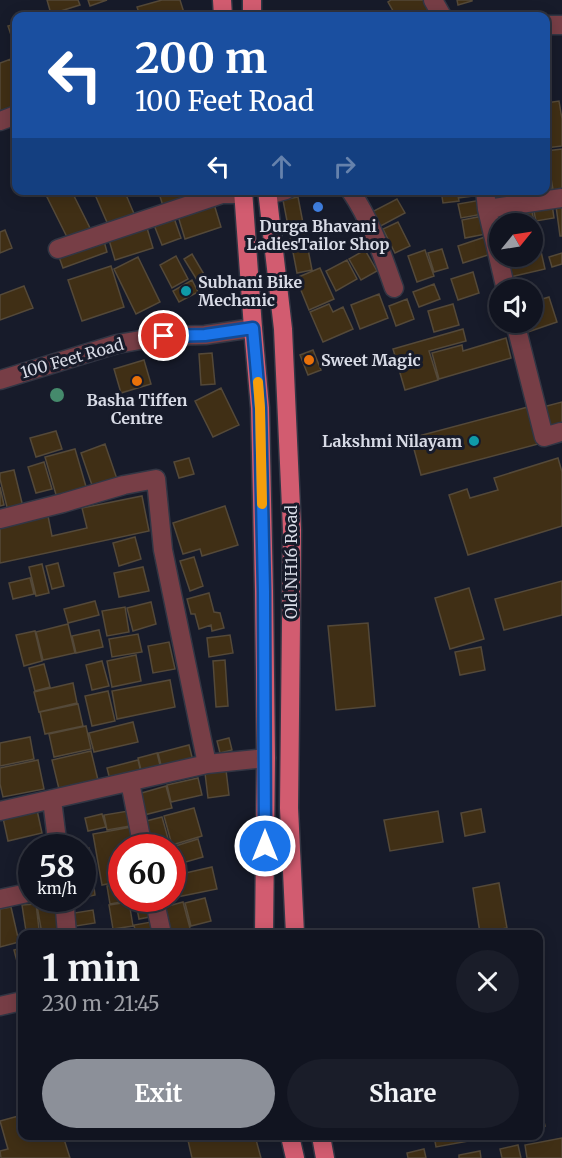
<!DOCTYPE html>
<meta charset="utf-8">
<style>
body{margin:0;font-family:Merriweather,serif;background:#1a1d29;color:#f1f3f6;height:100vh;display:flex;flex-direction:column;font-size:22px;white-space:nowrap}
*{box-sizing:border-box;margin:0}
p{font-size:20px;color:#9c9ea5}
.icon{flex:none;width:33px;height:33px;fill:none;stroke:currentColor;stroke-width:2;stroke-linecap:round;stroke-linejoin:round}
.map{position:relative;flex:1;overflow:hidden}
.panel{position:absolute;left:18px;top:930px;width:525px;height:210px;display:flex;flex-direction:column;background:#111420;border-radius:12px;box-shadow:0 3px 15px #0003,0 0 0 2px #30333e}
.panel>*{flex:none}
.hud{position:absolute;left:12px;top:12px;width:538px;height:183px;border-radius:12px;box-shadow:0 3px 15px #0003,0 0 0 2px #30333e;background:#1a4fa0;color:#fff;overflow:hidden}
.needle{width:39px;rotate:60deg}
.buttons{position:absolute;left:489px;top:213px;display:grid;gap:12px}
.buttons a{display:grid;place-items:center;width:54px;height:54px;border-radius:50%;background:#111420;box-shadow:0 3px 15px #0003,0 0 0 2px #30333e;font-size:30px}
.speed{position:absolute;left:18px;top:834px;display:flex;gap:12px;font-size:30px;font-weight:700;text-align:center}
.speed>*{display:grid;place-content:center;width:78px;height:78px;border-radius:50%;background:#111420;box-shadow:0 3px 15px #0003,0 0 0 2px #30333e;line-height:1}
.speed small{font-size:15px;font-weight:400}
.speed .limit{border:9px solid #d22;background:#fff;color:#111}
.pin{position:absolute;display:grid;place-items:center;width:51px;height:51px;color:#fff;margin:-26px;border:3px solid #fff;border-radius:50%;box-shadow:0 2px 6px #0007}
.me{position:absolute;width:66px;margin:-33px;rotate:0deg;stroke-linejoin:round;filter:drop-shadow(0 0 4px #0008)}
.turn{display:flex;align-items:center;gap:21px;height:126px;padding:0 24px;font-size:27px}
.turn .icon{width:78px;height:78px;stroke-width:2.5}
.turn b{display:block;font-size:42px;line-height:51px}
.lanes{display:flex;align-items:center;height:57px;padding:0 24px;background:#0003;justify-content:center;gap:30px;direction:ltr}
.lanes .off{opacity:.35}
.round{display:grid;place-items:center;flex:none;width:63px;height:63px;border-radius:32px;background:#1a1d29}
.summary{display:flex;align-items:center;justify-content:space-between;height:102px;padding:0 24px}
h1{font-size:36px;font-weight:700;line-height:45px}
.button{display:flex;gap:12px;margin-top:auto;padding:12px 24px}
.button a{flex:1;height:69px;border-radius:36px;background:#8c9099;color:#fff;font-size:24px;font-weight:700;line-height:69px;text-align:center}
.button a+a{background:#1a1d29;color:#f1f3f6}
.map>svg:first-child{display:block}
</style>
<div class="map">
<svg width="562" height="1158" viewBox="0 0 562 1158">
<rect width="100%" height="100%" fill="#171b2a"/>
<path fill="#402f15" stroke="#544939" stroke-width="1.5" d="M47,0H78L80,5L51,14Z
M88,0H107L90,6Z
M162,0H180L185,16H140L137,7Z
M391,0H424L431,13L424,16H396L388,2Z
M457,0H472V1L458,5Z
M16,24V40L13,41L8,26Z
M11,59L16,74V108L0,114V63Z
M559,101L562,119V146L546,148V103Z
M562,149V194L554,195L546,151Z
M546,159L552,194L522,200L520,190H546Z
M60,190H71L90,228L68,239L47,197Z
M93,190H124L135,216L109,227Z
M158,190H182L185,199L163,206Z
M185,190H212L188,201Z
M441,190H457L459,201L443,203Z
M458,190H479L480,195L459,198Z
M491,190H514L515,201L493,205Z
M298,197L312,270L297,273L283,200Z
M397,199L405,213L375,229L368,214Z
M481,200L483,214L461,218L458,204Z
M214,204L221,227L185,239L178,216Z
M552,204L554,218L536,221L533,207Z
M562,205V236H560L556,206Z
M532,212L545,269L510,277L505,256H532V224H500L497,220Z
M483,216L486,234L465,238L462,220Z
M174,218L181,238L162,245L154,225Z
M398,222L410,246L395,253L383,229Z
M147,228L153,248L115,260L109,240Z
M5,230L12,248L0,253V232Z
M485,237L491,254L463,263L458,246Z
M104,241L107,252L63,268L59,257Z
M442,249L448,268L434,272L428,253Z
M365,250L377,271L361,280L349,259Z
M425,250L434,276L417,282L408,256Z
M562,253V264L552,267L549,257Z
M192,254L205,276L197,280L184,259Z
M176,256L188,279L172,288L160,265Z
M138,257L160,302L136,314L114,269Z
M347,260L357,279L336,291L326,271Z
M111,266L124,307L82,321L68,280Z
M320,268L334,299L309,310L296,278Z
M473,272L479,293L458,300L451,279Z
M192,280L198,292L179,302L173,291Z
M434,284L440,299L419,307L413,292Z
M24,286L33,308L0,320V295Z
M379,294L388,318L360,329L351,305Z
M549,297L557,322L525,333L522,322H532V302Z
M407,299L414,319L396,326L389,306Z
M329,304L333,312L343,307L353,329L323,342L310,312Z
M453,304L459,325L434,332L428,311Z
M463,329L466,341L429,351L438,380L405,390L393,349Z
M506,338L511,358L439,379L432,353L462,345L463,351Z
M313,350L321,370L308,375L300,355Z
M212,353L215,384L201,385L199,354Z
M144,360L151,384L121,393L114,369Z
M221,388L239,425L213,437L195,401Z
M562,402V429L546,434L539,408Z
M528,407L538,444L421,475L411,438Z
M56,431L62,449L36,457L30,438Z
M105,444L118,482L94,491L81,453Z
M75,449L87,490L57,498L45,457Z
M189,458L194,474L179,478L174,462Z
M558,458L562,472V526L468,555L449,495L467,489L470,498L498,490L494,478Z
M44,462L52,489L36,493L28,467Z
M14,470L23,507L8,511L0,479V473Z
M0,487L4,505L0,506Z
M142,496L149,531L0,563V522L47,511L52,536L87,528L82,508Z
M225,506L238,545L202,556L200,549L183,554L173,523Z
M135,537L141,559L119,566L113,543Z
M194,557L203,586L190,591L180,561Z
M58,563L64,586L52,589L46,566Z
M42,564L49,593L36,596L29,567Z
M143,567L149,591L119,597L114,573Z
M30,578L34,594L13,599L9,583Z
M562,581V615L504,630L495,599Z
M469,588L484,639L450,649L435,598Z
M209,593L214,612L220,613L224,628L212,631L211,625L199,629L195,614H191L187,599Z
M95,601L99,615L68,623L64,609Z
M151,602L156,624L133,631L127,608Z
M125,607L129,632L107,636L102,611Z
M368,623L375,706L336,710L328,626Z
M68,624L75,653L43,660L36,632Z
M99,630L103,647L76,653L72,636Z
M35,631L42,661L24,666L16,635Z
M138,634L142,652L112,657L109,639Z
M230,635L233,653L209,657L207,638Z
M169,642L175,669L153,673L148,646Z
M481,647L485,670L460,675L455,652Z
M136,655L141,681L112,687L107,661Z
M225,660L228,706L216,707L213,661Z
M102,661L109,686L92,690L86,665Z
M44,664L50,687L35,691L29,668Z
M170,680L175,707L117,719L112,691Z
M73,683L77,703L39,712L34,692Z
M108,691L115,721L92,726L85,696Z
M78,704L83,726L45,734L40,712Z
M133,722L138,742L94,752L89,733Z
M86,726L91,749L54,757L49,734Z
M30,737L34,759L0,766V743Z
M229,738L232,750L220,753L217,741Z
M189,745L193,761L162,769L158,753Z
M91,751L98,780L59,789L52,760Z
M157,753L161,769L142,774L138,758Z
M38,760L44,789L3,797L0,784V768Z
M138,760L142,777L111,784L107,768Z
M226,770L229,795L208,798L205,773Z
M198,778L202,795L171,802L167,785Z
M166,786L172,808L144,815L138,794Z
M194,808L202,836L172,845L164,816Z
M481,809L485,832L465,836L461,813Z
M37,810L42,833L8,841L3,818Z
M134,810L136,825L107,830L104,815Z
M438,811L443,842L390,851L384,820Z
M102,814L106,827L88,831L85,818Z
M162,817L169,842L152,846L146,821Z
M137,826L141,848H122V881L102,885L93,834Z
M198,839L203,857L172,866V848H169Z
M89,848L92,868L82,870V849Z
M212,867L217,889L172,898V876Z
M93,880L95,895L82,898V881Z
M122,883V898H131L132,900L110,904L107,886Z
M499,883L507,928L480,933L473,888Z
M45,898H58L63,934H42L36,900Z
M135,898H152L155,916L139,919Z
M205,898L211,921L191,926L185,903Z
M129,902L133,926L113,929L109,905Z
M183,902L191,932L180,934H168L161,908Z
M36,904L39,929L26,931L22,905Z
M11,907L19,942L0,947V909Z
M93,910L95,923L76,926L74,913Z
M157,921L159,934H136L134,925Z
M22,948V968L19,969L14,950Z
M22,969V992L18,970Z
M538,1094L545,1126L538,1127Z
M22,1115V1136H63L70,1158H1L0,1151L8,1149L0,1121Z
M187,1136H255L261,1158H192Z
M434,1136H496L436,1147Z
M562,1138V1158H527L525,1145Z
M518,1145L521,1158H502L500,1149Z
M424,1149L426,1158H408L407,1153Z
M480,1151L481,1158H459V1155Z"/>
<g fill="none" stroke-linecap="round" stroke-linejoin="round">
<defs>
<path id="minor" d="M433,0L442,16
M546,25H562
M0,121L16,115
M350,190C371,221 382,254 394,288
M485,190L487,209L506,290
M268,195L286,190
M487,209L562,198
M58,249L222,194H243
M515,322L544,437L561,432
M0,380L117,344L164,336L205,335L253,328
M0,519L63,503L124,485L156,479L163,550L207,764
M130,782L143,848
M52,800L58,848
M0,811L207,764L266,758
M64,898L67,934
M154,898L162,934
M0,899L32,892
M0,1006L22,1001"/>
<path id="major" d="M222,0L223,16
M252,0V16
M243,190L253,328L260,408L264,591L266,758L264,934
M267,190L283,329L292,530L289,808L295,934
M290,1136L295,1158
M321,1136L325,1158"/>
</defs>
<use href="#minor" stroke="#323644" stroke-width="21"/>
<use href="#major" stroke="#323644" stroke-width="21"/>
<use href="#minor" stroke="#773e46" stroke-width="18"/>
<use href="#major" stroke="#d25c70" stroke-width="18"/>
</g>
<circle fill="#458a6c" cx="57" cy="395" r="7"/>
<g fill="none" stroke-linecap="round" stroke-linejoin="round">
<defs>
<path id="route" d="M164,336L205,335L253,328L260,408L261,453L264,591L265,846"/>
</defs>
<use href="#route" stroke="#114b97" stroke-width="15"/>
<use href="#route" stroke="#1a73e8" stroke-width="10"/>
<path stroke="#f59e0b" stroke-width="10" d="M258,382L260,408L262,504"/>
</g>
<circle fill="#3f7fe0" stroke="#171b2a" stroke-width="2" cx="318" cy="207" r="6"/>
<g fill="#0f9aa8" stroke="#171b2a" stroke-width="2">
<circle cx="186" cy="291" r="6"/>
<circle cx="474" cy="441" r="6"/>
</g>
<g fill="#e8710a" stroke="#171b2a" stroke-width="2">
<circle cx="309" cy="360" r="6"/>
<circle cx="137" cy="381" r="6"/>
</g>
<g text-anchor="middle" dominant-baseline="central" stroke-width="6" stroke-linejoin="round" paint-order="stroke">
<g font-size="16" font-weight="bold" fill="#d8dbe6" stroke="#171b2a">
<text x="318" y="226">Durga Bhavani<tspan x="318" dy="18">LadiesTailor Shop</tspan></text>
<text x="198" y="282" text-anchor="start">Subhani Bike<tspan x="198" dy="18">Mechanic</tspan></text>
<text x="321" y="360" text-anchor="start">Sweet Magic</text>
<text x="137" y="400">Basha Tiffen<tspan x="137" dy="18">Centre</tspan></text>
<text x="462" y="441" text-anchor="end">Lakshmi Nilayam</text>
</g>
<g font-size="16" fill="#d8dbe6" stroke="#171b2a">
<text transform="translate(72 358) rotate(-16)">100 Feet Road</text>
<text transform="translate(291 562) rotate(-90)">Old NH16 Road</text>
</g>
</g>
</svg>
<div class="buttons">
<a><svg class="needle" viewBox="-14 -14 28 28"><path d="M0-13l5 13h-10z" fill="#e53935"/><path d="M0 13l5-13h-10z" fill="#9c9ea5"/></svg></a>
<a><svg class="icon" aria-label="sound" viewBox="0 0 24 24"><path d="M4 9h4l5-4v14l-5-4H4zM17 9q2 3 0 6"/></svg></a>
</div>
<div class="speed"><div>58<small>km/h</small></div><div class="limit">60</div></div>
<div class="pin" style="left:164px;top:336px;background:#d93025"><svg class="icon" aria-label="arrive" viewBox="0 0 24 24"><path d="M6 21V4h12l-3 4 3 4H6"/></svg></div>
<svg class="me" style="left:265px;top:846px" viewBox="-20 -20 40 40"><circle r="17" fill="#1a73e8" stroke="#fff" stroke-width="3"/><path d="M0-11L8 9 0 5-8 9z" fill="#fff"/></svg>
<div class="hud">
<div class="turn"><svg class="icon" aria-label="left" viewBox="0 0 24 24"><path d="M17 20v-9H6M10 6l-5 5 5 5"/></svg><div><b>200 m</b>100 Feet Road</div></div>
<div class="lanes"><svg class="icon" aria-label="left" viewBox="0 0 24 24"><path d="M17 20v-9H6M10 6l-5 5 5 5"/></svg><svg class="icon off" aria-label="ahead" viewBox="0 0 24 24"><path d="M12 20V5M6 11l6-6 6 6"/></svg><svg class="icon off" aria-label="right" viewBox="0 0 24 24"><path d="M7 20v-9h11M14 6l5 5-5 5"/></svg></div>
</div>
<section class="panel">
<div class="summary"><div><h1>1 min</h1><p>230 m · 21:45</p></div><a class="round"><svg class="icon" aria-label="close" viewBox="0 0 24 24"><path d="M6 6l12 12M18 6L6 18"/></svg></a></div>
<div class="button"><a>Exit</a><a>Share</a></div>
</section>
</div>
